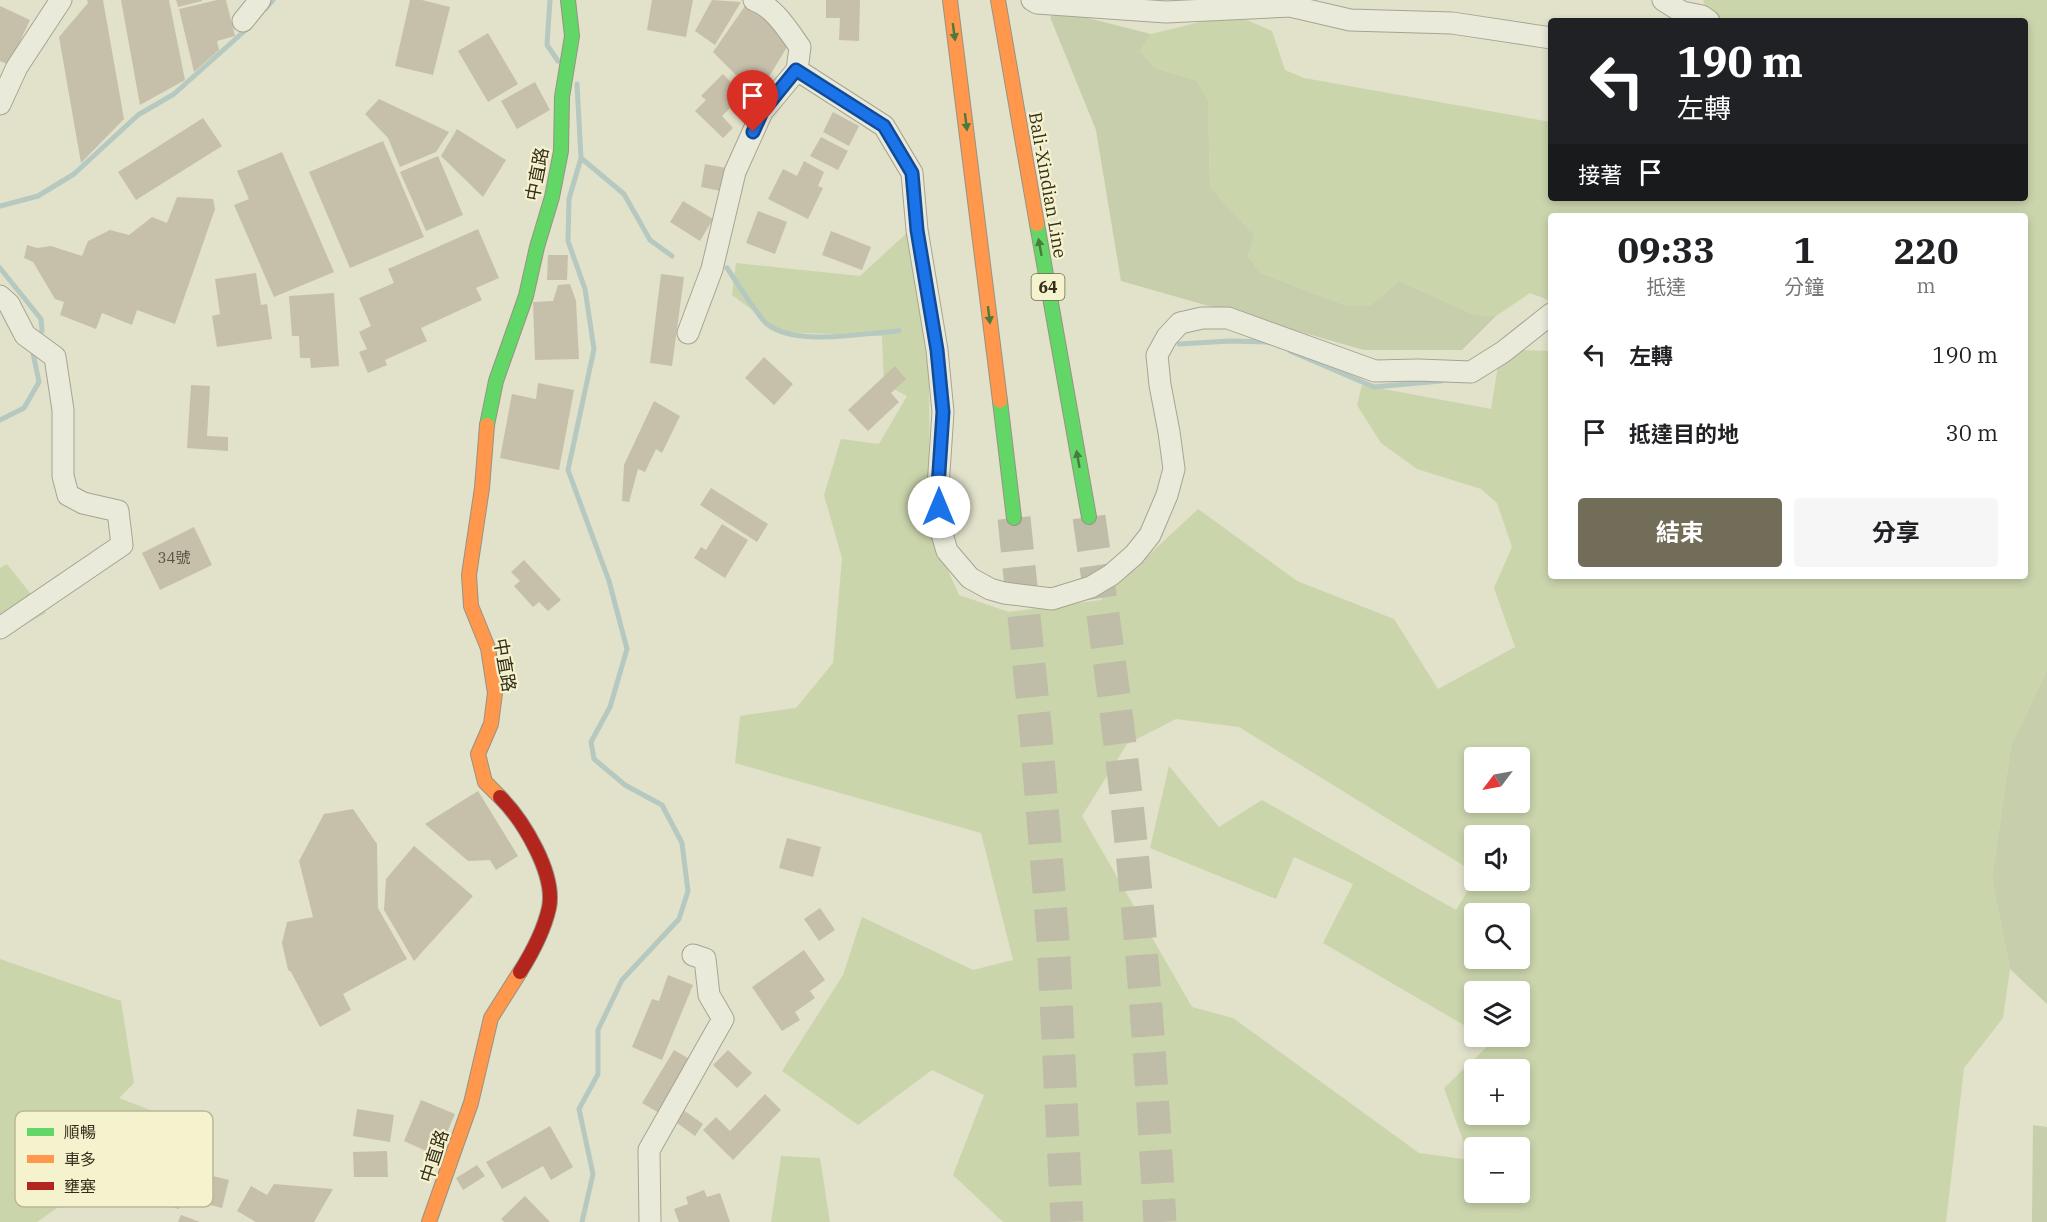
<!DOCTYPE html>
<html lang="zh-TW">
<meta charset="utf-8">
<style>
body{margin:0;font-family:"IBM Plex Serif","Noto Sans TC",serif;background:#f6f6f6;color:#202124;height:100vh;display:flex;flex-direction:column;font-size:22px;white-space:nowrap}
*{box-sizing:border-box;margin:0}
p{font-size:20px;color:#757577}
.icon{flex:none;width:33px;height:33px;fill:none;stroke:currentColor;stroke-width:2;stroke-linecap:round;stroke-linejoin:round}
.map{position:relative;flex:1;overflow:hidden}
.side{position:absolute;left:1548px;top:213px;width:480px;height:366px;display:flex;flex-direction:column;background:#fff;border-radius:6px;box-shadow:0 3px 9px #0003}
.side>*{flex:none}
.hud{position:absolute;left:1548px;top:18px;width:480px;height:183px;border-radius:6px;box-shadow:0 3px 9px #0003;background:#202124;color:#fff;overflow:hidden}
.needle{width:39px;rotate:238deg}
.buttons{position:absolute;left:1464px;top:747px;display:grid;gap:12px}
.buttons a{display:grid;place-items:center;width:66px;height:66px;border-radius:6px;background:#fff;box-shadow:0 3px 9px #0003;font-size:30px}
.pin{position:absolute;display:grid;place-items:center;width:51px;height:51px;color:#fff;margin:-62px -26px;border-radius:50% 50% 50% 0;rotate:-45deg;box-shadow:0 0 6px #0007}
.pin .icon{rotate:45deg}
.me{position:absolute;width:66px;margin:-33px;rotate:0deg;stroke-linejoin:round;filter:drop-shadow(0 0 4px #0008)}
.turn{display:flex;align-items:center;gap:21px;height:126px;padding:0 30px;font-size:27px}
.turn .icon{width:78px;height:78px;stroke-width:2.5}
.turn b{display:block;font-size:42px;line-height:51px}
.then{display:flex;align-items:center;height:57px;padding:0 30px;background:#0003;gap:12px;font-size:22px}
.eta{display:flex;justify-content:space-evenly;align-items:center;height:102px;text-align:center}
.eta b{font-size:36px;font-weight:700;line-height:42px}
.action{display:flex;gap:12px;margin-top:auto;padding:12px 30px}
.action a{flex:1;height:69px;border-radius:6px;background:#726d59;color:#fff;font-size:24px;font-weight:700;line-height:69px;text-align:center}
.action a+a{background:#f6f6f6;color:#202124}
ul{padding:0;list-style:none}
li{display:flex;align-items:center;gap:18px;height:78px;padding:0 30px}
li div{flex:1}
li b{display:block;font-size:22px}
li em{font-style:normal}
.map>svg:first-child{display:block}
</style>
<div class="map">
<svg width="2047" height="1222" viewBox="0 0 2047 1222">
<rect width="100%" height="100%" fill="#e2e1ca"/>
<path fill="#cad5ac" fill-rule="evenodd" d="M1703,0H2047V670L2011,746L1992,879L2010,969L2003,1018L1964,1068L1946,1222H1003L953,1175L984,1095L932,1070L858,1125L782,1071L843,975L862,917L973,970L1013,960L981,833L735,763L740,716L796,708L833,663L842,558L824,495L841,439L879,444L907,396L884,384L882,336L782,332L732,295L736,263L860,276L909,231L929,375L930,530L959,595L1009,612L1101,600L1198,509L1297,581L1394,619L1438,689L1515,647L1494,588L1512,547L1497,503L1481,489L1417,469L1381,443L1357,405L1362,385L1491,409L1498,366L1514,350L1551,351V576H2025V216H1551V301L1530,293L1496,316L1475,315L1399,281L1369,306H1347L1261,273L1248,256L1254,235L1210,187L1208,99L1196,80L1155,68L1140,51L1151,34L1233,14L1272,31L1285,70L1304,78L1551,122V198H2025V21H1711ZM1176,719L1239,727L1474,872V836H1520V880H1474L1456,910L1262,800L1219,827L1169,766L1150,848L1276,899L1294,857L1353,884L1323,943L1474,1031V992H1520V1036L1483,1037L1492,1042L1444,1088L1470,1160L1419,1153L1233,1018L1192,1007L1082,816L1127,744ZM1474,758H1520V802H1474ZM1474,914H1520V958H1474ZM1474,1070H1520V1114H1474ZM1474,1148H1520V1192H1474Z
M7,564L46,613L0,638V568Z
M0,959L121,1001L134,1083L119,1098L155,1112L166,1131L37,1222H0Z
M781,1156L820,1158L830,1222H771Z"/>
<path fill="#c6ceac" d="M1060,11L1151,34L1140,51L1155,68L1196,80L1208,99L1210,187L1254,235L1248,256L1261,273L1347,306H1369L1399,281L1475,315L1496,316L1462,350H1364L1121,281L1096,130L1050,17Z
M2047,670V1004L2010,969L1992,879L2011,746Z
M2033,1125L2047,1127V1222H2032Z"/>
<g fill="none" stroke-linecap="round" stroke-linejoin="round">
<path stroke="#b5c9c1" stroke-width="5" d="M550,0L547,45L558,61
M265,9L273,0
M577,84L581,158L569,199L568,241L585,289L594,349L568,470L609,581L627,649L610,707L591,742L594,759L625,785L662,805L682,843L688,891L679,919L622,980L598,1030V1074L579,1109L593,1174L582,1222
M581,158L624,194L650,240L672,256
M0,206L38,196L74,174L138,115L174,94L249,27
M0,268L41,319L42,331
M727,268C736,281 758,317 767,324C796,347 863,333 899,331
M1179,344L1230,341L1268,342
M1290,351L1374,387L1441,381
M0,420L24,408L39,382L32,348"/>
</g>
<path fill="#c6c0ab" d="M87,0H103L124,119L81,163L59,37L88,3Z
M121,0H169L185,80L140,105Z
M176,0H202V1L178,7Z
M217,0H226L235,36L217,41L219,50L194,72L179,9Z
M410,0H422L450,7L433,75L395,66Z
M652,0H693L686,37L647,30Z
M712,0L741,2L715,45L695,31Z
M826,0H860L859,41L839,40L840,18H826Z
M0,6L30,20L9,65L0,61Z
M745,6L771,21L789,44L757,96L713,52Z
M488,33L518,84L488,102L458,51Z
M723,74L743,95L722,116L733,128L723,138L695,111L706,100L701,96Z
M535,82L550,110L517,129L501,101Z
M379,99L449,132L436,152L400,167L388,138L365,114Z
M833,112L859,126L849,146L823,132Z
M203,118L222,146L136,200L118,172Z
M457,129L506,160L483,197L441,156Z
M821,137L848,151L838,170L810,156Z
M383,141L424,237L350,268L309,172Z
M282,152L334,272L274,297L234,205L249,199L237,171Z
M438,156L463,215L426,231L400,172Z
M804,161L824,172L818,186L823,188L808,219L768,199L783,169L797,176Z
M705,164L726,168L721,191L701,187Z
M177,197L213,199L215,209L175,324L137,310L132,325L102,313L96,329L60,315L64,302L55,299L33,262L24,258L27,245L37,248L51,246L82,256L88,241L110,230L129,235L152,217L167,223Z
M683,201L713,219L700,241L670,222Z
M758,211L787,222L775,254L746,243Z
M478,229L499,278L476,288L482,300L421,328L427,341L385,360L387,365L368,373L359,352L367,349L359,332L371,326L359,298L394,283L388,269Z
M831,231L871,247L862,270L822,255Z
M548,255H568L567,280H547Z
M256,273L261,305L267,304L272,339L217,347L212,316L220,314L215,279Z
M661,274L684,277L672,366L650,363Z
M570,284L576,301L579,359L535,360L533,302L553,301L558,285Z
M334,293L339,366L311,368L310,358H300L299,336H292L289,296Z
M764,357L793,384L774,405L745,378Z
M895,366L906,379L891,393L899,402L868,431L848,410Z
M538,383L574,390L559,470L500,458L512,394L536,399Z
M191,385L210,386L207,436L228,437V451L187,448Z
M654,401L680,416L662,453L656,449L645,472L638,469L629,502L622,501L624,465Z
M711,488L768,524L757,542L700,505Z
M722,524L748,540L725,578L694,558L701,547L706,550Z
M194,527L212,565L160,590L142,553Z
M524,560L561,600L548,611L539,602L533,607L514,586L520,581L511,572Z
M478,791L518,856L496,870L490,860L468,861L425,824Z
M353,809L377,844L378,908L407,959L343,994L351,1010L320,1027L291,972L288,970L282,943L287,922L313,917L299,861L324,814Z
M787,838L821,847L813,877L779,868Z
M414,846L473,896L414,961L384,910L386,879Z
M820,908L835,930L819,941L804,919Z
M804,950L825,980L810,991L815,998L795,1012L800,1020L782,1031L752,987Z
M668,975L693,985L662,1060L632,1047L652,999L659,1001Z
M674,1050L693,1061L661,1114L642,1103Z
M728,1050L752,1073L737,1088L713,1065Z
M765,1094L781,1110L733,1160L703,1130L716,1117L730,1131Z
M421,1100L455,1114L437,1156L404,1141Z
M357,1109L394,1115L390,1142L353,1136Z
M682,1109L703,1124L695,1136L673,1120Z
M550,1126L573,1167L551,1180L543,1166L502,1189L486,1162Z
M387,1151L388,1177H354L353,1152Z
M477,1165L485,1176L463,1190L456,1178Z
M184,1169L229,1180L222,1208L182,1198L179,1209L161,1205L169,1171L182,1174Z
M274,1184L333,1189L314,1222H256L237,1211L251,1186L267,1195Z
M704,1190L707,1197L720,1193L730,1222H679L674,1209L688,1204L686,1197Z
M525,1196L550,1222H504L501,1219Z
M181,1215L200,1222H178Z"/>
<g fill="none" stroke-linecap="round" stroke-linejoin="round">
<path stroke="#bfbda7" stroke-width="33" stroke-dasharray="33 16" stroke-linecap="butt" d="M1089,517C1106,635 1123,754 1134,873C1146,989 1153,1106 1160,1222
M1014,518L1036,734L1053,939L1067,1222"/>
<defs>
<path id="street" d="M1032,0L1037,3L1166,12L1290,6L1350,20L1452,23L1551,38
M1663,0L1682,12L1702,16L1709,21
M243,21L260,0
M797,70L884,126L912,173L917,230L937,350L943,412L938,487L940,527L947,551L970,578L990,589L1004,593L1052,599L1091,587L1111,575L1134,555L1150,535L1167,495L1174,469L1169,432L1160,385L1157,355L1167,337L1180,323L1202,318H1228L1375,371L1418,370L1471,372L1503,352L1551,314
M0,104L17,67L61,0
M0,296L9,304L25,335L55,357L63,410V476L68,495L83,503L118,511L122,545L0,628
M688,333L712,269L735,172L762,112L797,70L800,47C788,30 774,7 754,0
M650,1222L649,1150L723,1019L709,995L705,959L693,955"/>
<path id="fast" d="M1037,224L1089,517
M1000,401L1014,518
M487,425L496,381L526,296L537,247L552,197L561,151L562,97L572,36L568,0"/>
<path id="slow" d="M950,0L1000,401
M998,0L1037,224
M487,425L482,488L469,575L471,606L488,648L495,693L491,724L478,754L485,782L500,797
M429,1222L471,1103L491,1018L520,972"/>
<path id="jam" d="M500,797C523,820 556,874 549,908C544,930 532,953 520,972"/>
</defs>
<use href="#street" stroke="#a7a493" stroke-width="23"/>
<use href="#fast" stroke="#979383" stroke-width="16"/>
<use href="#slow" stroke="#979383" stroke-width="16"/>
<use href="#jam" stroke="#979383" stroke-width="16"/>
<use href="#street" stroke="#eaeadb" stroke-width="21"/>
<use href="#fast" stroke="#63d668" stroke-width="14"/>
<use href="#slow" stroke="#ff974d" stroke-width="14"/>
<use href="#jam" stroke="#b3261e" stroke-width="14"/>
</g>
<defs><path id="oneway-solid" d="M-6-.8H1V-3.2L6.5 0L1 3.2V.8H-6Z" transform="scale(1.5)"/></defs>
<g fill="#4a7a3e">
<use href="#oneway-solid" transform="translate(954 32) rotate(82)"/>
<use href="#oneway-solid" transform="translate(966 122) rotate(83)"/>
<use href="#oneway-solid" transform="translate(1040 247) rotate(-100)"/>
<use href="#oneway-solid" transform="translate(989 315) rotate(83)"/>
<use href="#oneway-solid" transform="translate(1078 459) rotate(-100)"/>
</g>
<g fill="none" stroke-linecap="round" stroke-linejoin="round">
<defs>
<path id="route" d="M753,132L762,112L796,70L884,126L912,173L917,230L937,350L943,412L938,487L939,507"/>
</defs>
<use href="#route" stroke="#114b97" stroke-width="15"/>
<use href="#route" stroke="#1a73e8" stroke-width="10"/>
</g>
<g text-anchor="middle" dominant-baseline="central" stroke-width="4.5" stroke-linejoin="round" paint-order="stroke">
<g font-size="15" fill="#595240">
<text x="174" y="557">34號</text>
</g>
<rect fill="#f5f3ce" stroke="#6f6951" stroke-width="1.5" x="1031.5" y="274" width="33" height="26" rx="4.5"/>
<g font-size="16" font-weight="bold" fill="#352e1c">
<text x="1048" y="287">64</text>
</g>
<g font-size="18" fill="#352e1c" stroke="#f5f3ce">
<text transform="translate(537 174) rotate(-79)">中直路</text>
<text transform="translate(1048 185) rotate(80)">Bali-Xindian Line</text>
<text transform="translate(505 665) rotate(80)">中直路</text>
<text transform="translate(434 1156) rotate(-72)">中直路</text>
</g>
</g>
<rect x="15" y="1111" width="198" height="96" rx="9" fill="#f5f3ce" stroke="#bbb899" stroke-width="1.5"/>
<rect x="27" y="1128" width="27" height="8" fill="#63d668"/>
<rect x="27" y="1155" width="27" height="8" fill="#ff974d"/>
<rect x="27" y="1182" width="27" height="8" fill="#b3261e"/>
<g font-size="16" fill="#352e1c">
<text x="64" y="1138">順暢</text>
<text x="64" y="1165">車多</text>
<text x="64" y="1192">壅塞</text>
</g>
</svg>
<div class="buttons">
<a><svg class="needle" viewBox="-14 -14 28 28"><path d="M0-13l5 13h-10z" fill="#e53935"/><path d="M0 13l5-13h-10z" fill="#757577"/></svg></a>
<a><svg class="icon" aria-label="sound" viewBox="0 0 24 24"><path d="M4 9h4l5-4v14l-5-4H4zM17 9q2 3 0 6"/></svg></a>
<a><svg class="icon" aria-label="search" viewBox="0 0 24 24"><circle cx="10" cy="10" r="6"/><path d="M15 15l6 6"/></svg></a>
<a><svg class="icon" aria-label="layers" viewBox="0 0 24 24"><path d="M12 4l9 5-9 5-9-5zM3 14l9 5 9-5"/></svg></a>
<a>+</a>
<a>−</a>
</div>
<div class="pin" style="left:753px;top:132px;background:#d93025"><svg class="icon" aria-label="arrive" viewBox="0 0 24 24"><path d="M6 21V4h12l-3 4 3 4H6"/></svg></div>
<svg class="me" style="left:939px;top:507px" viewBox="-20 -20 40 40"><circle r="19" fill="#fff"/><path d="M0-13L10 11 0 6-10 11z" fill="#1a73e8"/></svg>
<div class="hud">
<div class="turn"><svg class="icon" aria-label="left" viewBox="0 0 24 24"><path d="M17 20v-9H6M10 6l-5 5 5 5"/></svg><div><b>190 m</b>左轉</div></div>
<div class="then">接著<svg class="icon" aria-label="arrive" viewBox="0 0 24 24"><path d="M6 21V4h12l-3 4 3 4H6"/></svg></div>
</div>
<section class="side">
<div class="eta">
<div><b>09:33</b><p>抵達</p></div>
<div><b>1</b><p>分鐘</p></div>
<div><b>220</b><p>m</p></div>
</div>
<ul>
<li><svg class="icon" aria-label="left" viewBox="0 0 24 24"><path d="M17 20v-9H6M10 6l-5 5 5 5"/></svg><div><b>左轉</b></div><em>190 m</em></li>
<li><svg class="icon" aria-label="arrive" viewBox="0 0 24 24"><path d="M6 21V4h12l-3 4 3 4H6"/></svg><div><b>抵達目的地</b></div><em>30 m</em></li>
</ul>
<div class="action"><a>結束</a><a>分享</a></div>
</section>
</div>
